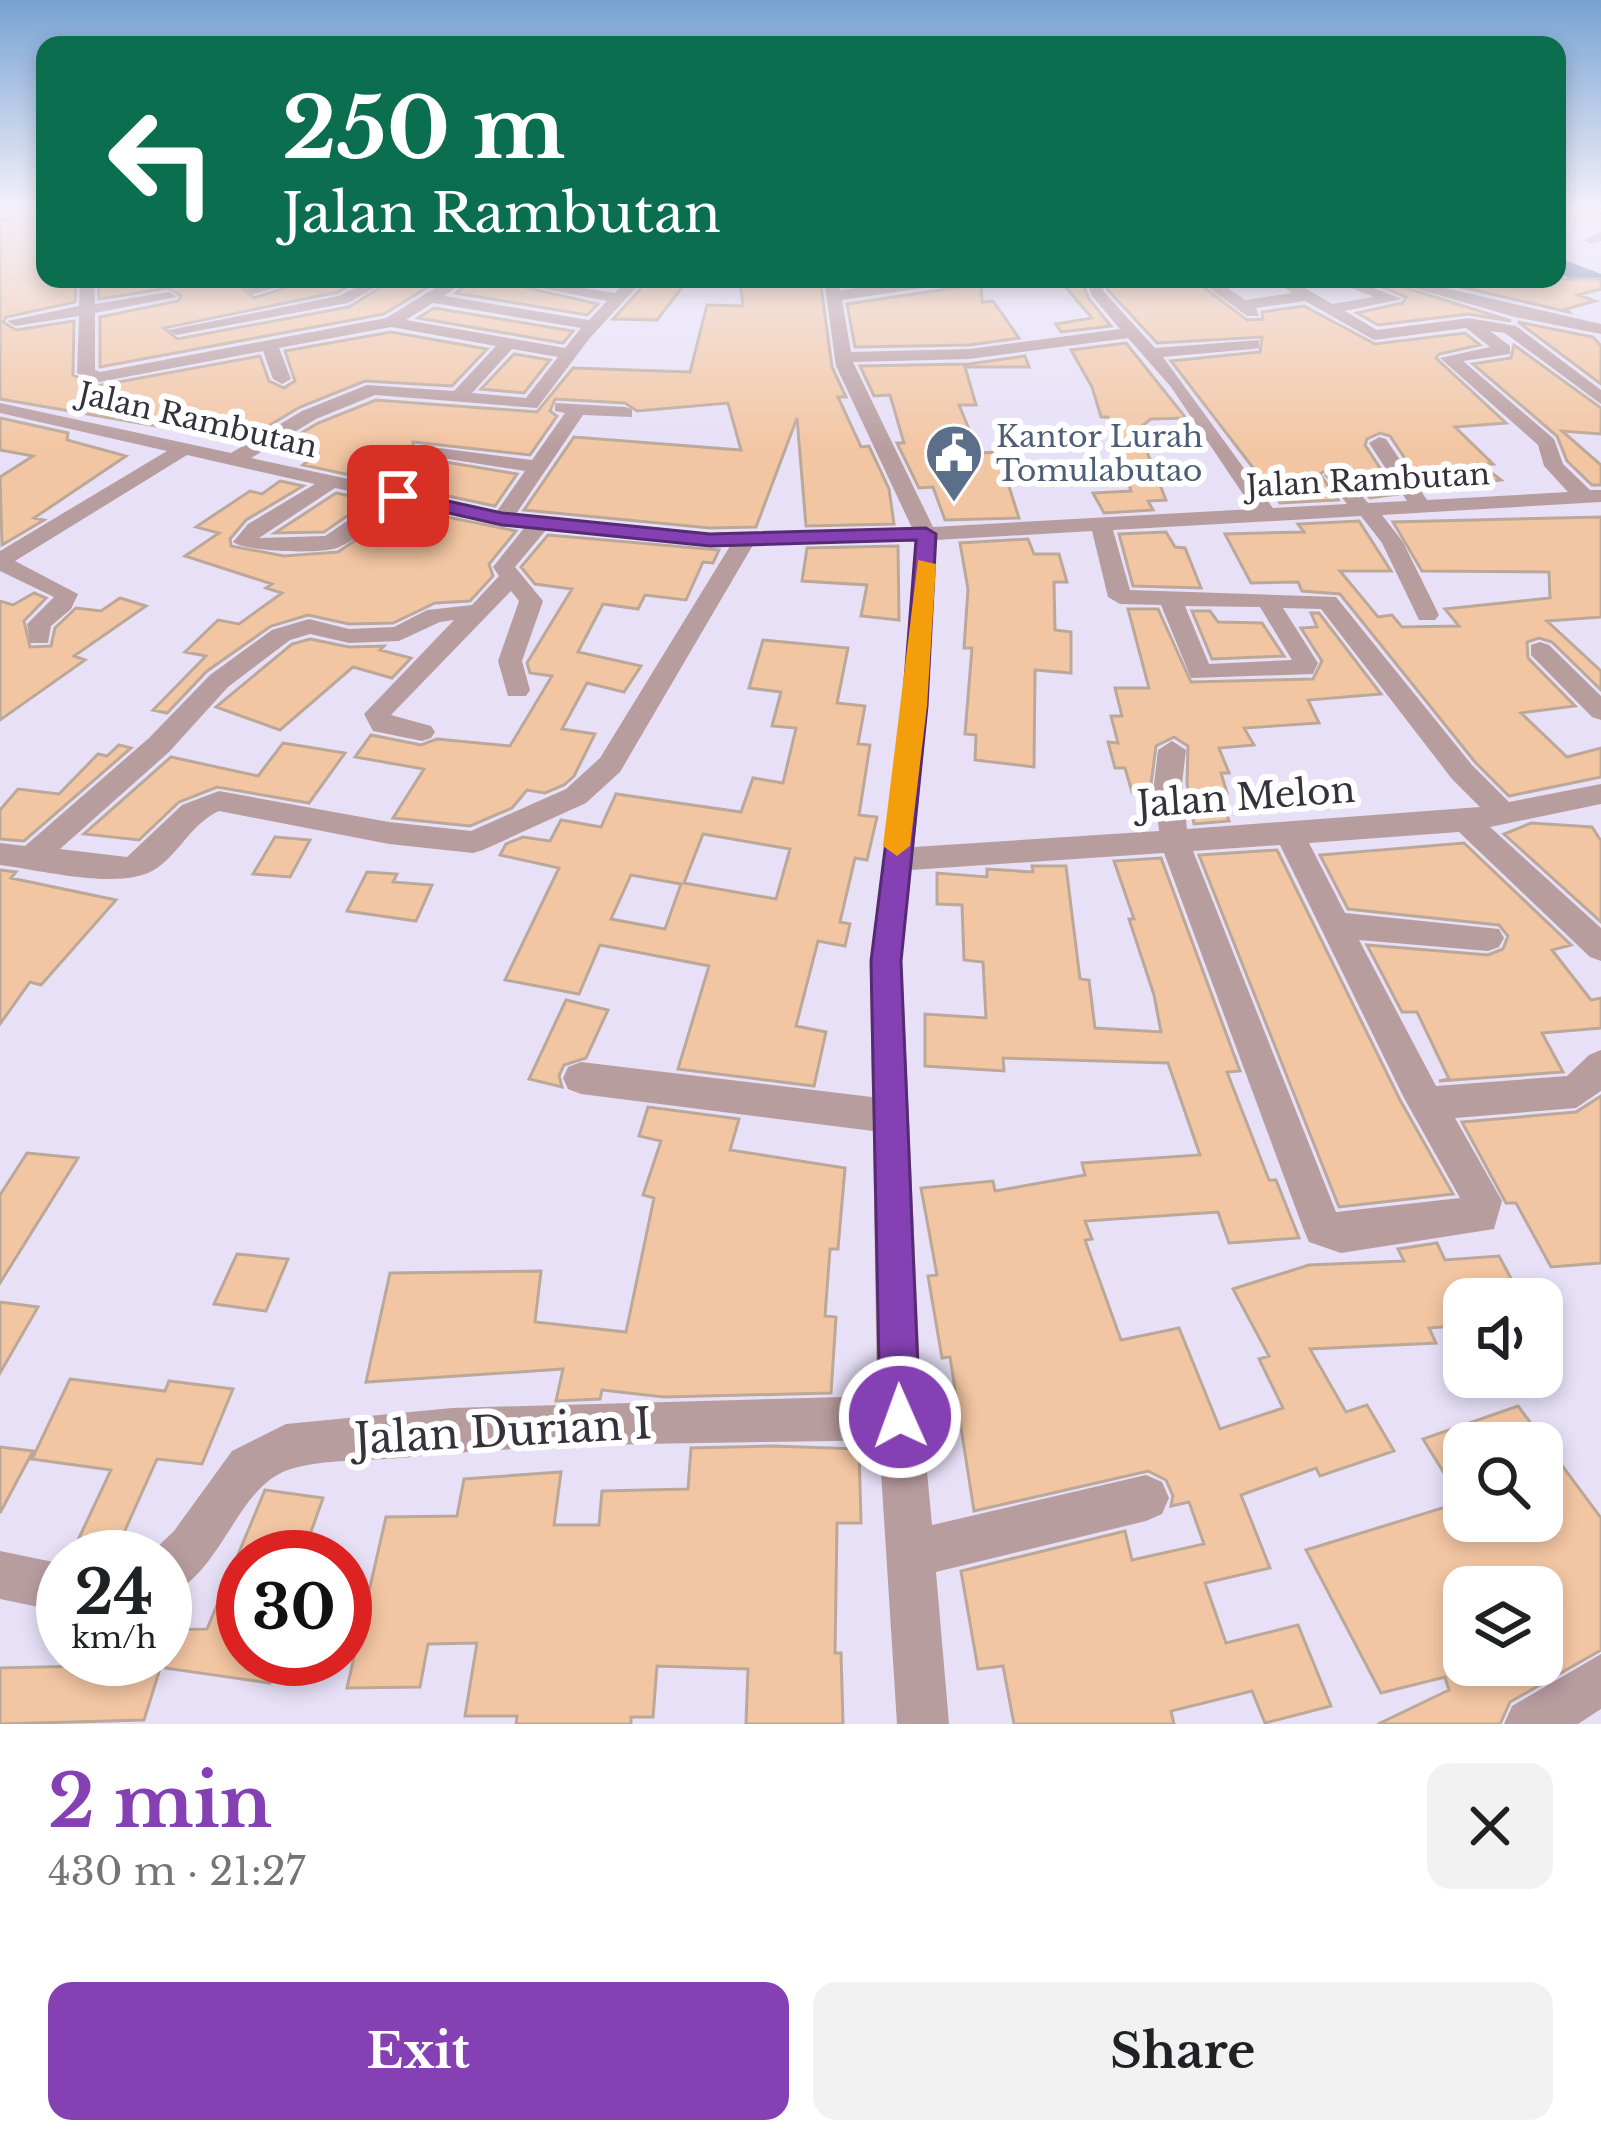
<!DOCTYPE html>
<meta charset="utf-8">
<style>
body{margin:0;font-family:"Libre Baskerville",serif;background:#f2f2f2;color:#202124;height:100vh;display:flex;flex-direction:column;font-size:45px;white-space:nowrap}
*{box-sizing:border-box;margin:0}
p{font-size:39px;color:#757577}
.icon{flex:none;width:66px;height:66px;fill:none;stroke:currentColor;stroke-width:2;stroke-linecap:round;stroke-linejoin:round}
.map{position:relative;height:1724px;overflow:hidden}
.panel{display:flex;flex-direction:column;background:#fff;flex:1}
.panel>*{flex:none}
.hud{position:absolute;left:36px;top:36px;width:1530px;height:252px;border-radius:24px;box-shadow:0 6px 18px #0003;background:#0b6e4f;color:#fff;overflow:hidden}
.tools{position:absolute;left:1443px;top:1278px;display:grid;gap:24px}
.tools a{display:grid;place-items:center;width:120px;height:120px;border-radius:24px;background:#fff;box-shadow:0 6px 18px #0003;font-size:60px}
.speed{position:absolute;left:36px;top:1530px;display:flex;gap:24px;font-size:60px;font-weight:700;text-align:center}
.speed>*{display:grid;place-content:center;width:156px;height:156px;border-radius:50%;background:#fff;box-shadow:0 6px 18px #0003;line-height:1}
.speed small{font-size:30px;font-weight:400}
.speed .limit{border:18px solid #d22;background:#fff;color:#111}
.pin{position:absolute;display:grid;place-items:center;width:102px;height:102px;color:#fff;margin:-51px;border-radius:24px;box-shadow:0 6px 18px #0006}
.me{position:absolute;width:132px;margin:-66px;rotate:358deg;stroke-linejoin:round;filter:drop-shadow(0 0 9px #0008)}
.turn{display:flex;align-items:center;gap:42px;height:252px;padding:0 48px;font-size:54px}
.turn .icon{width:156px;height:156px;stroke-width:2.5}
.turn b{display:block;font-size:84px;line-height:102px}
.round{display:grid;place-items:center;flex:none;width:126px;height:126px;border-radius:24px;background:#f2f2f2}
.headline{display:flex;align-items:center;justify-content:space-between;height:204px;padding:0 48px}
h1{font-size:72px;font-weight:700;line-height:90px;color:#8540b3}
.button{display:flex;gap:24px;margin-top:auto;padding:24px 48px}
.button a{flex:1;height:138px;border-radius:24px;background:#8540b3;color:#fff;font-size:48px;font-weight:700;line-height:138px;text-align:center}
.button a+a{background:#f2f2f2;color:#202124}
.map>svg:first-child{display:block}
</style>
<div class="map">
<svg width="1601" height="1724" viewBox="0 0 1601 1724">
<rect width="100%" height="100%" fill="#e7e0f7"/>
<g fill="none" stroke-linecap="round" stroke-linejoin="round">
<path fill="#6e88b1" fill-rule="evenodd" d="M1557,257L1601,274V291L1557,273Z"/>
</g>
<path fill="#f3c6a3" stroke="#bca898" stroke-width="3" fill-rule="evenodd" d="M30,209H45V279H76L75,302L6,317L3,322L16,330L74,321L73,375L97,386L260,356L269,381L284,388L295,381L285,351L391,332L487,349L452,386L365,381L300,407L243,441L0,399V221Z
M98,279H263L241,287L254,298L312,279H362L338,292L164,328L177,339L349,307L394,279H441L384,314L100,367V317L178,301L181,296L168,288L99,299Z
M472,279H490L598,304L587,315L456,293Z
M820,279L832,367L846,397H838L861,447L869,446L889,489L894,524L806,526L797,418L756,527L710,528L524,510L574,437L741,450L728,403L637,411L625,403L555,399L550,411L557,416L530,455L413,442L415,457L517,474L495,506L303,465L317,454L278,447L318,423L376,400L537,412L573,368L690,372L707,305L743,306L740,282Z
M1193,279L1247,320L1263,319L1262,312L1304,306L1375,344L1465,333L1480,345L1439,354L1436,358L1506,423L1455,427L1493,464H1480L1501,480L1426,490L1390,436L1380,433L1367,439L1365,445L1397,494L1370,498L1344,468L1335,465L1320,474L1338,500L1280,503L1171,361L1260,352L1262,337L1157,343L1108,290L1105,280Z
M1363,279H1378L1511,321L1468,314L1378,325L1357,313L1403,303L1406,297Z
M1426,279H1601V289L1578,295L1595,301L1566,309L1569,312Z
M647,282L684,285L657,320L613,319Z
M1082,282L1089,299L1111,326L1061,332L1056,324L1092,318L1063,284Z
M981,284L982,302L993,301L1019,338L969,345L855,347L847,304Z
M434,308L573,331L563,343L418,318Z
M1518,322L1593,337L1601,346V384Z
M1126,343L1186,418L1151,419L1138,429L1166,500L1148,501L1153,510L1104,513L1093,493L1131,491L1108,417H1101L1092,387L1071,350Z
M1514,345L1601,408V434L1562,431L1601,465V485H1592L1567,461L1557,436L1473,364L1511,358Z
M514,354L550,360L524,393L481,389Z
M1025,356L1029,367H965L976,405H959L979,453L998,452L1019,518L945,520L933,487L919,488L897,443H904L890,395L874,396L860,366L969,364Z
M0,418L68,433L67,440L126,456L34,518L44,520L2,545L0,477L33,456L0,450Z
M280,481L303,486L246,520L230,539L231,546L284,556L338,552L403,508L516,531L489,564L493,576L470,601L435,603L393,623L349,624L308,615L271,626L207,671L167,713L153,710L206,656L185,652L218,620L239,624L282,593L266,588L272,584L185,556L219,533L196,527L250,491L262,494Z
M336,493L370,500L324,532L275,533Z
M1601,517V617L1547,621L1601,671V690L1552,642L1539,638L1527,642L1528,658L1575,706L1521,713L1567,757L1601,748V777L1509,796L1475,762L1340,594L1302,591L1298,582L1251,583L1225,534L1304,532L1298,524L1359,521L1391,571H1340L1378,617L1392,615L1402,627L1459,626L1445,609L1550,598L1549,572L1422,571L1393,522Z
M1166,532L1175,547L1185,548L1201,588L1133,586L1119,534Z
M548,535L719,550L713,563L703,562L686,600L645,595L638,609L603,604L578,652L641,666L624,692L587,683L562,729L595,734L574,776L564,785L545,793L527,790L512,808L470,826L393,818L424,769L355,757L371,735L421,745L437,739L510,746L552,676L530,673L527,663L572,589L535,584L521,567Z
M1028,539L1034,554H1059L1067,582H1054L1055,630L1071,632V673L1035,670L1034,767L975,760L976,735L965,734L972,648H964L968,589L960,543Z
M898,546L899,620L861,616L867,585L802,581L807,548Z
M34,593L46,598L24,621L30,647L51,646L55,628L76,608L101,611L120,598L146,606L74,656L85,660L0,720V601L13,605Z
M1128,609H1158L1191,682L1313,679L1322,661L1301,628L1317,627L1311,613H1319L1381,694L1308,700L1319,723L1244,728L1254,745L1219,748L1229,773H1221L1227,793H1219L1229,821L1194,824L1187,784L1188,746L1174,737L1156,746L1150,792H1132L1125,768H1115L1108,742L1118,743L1111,716H1122L1115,688H1149Z
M1192,611H1210L1218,622L1262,623L1284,656L1212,659Z
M310,639L349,647L384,646L380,650L411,658L392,678L353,667L280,730L216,707L292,644Z
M763,640L848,648L837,703L865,706L858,744L870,745L859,815L877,817L867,860L855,858L840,922L850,924L845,946L818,941L796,1026L826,1032L814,1086L678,1069L709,966L600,945L579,994L505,980L559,868L500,855L506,844L523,837L550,841L561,820L601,827L616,794L741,812L753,778L783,783L796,728L772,726L781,692L749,688ZM703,834L790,849L776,899L684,883ZM631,875L681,884L665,929L611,919Z
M283,743L345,753L309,803L217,787L179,802L139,840L84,834L171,757L258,776Z
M119,745L131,748L24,841L0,839V810L18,789L59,794L98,754L107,756Z
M1531,823L1592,827L1601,841V922L1504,834Z
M275,837L310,840L290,877L253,874Z
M1464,843L1571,945L1552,950L1591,1000L1601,998V1028L1542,1033L1563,1072L1439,1081L1449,1079L1417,1012H1402L1367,945L1488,955L1503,949L1508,936L1499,925L1348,909L1320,855Z
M1277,850L1400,1100L1453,1194L1339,1207L1199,855Z
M1161,858L1240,1071L1227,1072L1269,1180H1276L1299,1238L1229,1243L1218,1212L1085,1221L1092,1239L1085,1240L1121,1340L1179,1328L1220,1429L1283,1408L1259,1359L1269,1356L1233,1289L1309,1265L1404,1261L1398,1249L1437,1243L1445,1260L1499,1256L1522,1299H1464V1325L1429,1328L1436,1343L1310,1349L1346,1412L1367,1405L1394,1451L1320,1476L1316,1468L1241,1495L1270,1568L1205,1583L1226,1643L1298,1625L1331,1706L1265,1723L1252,1691L1171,1711L1174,1724H1014L1003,1666L978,1669L961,1571L1125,1531L1132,1560L1204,1544L1189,1502L1171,1506L1173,1496L1166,1480L1148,1471L974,1511L950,1357L942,1358L928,1276L937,1275L921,1188L993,1181L995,1191L1085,1175L1082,1163L1200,1155L1168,1063L1003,1058L1004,1071L925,1066V1014L986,1018L983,962L964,960L962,905L937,904V873L987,877V869L1033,872L1032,866H1066L1080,979L1089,980L1095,1028L1161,1032L1154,995L1129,919H1134L1114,861Z
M0,870L16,872L11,878L116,900L41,985L30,982L0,1024Z
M367,872L397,874L393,882L432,885L416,921L347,911Z
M566,1000L608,1010L586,1058L564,1065L559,1076L562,1087L529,1079Z
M1601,1096V1263L1551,1267L1516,1203H1506L1462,1122L1576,1112Z
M648,1107L739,1119L730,1150L845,1168L838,1249H830L825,1316L836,1317L831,1393L664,1397L602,1390L600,1399L556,1401L563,1369L366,1382L390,1273L541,1271L535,1322L626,1332L654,1198L643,1195L661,1141L639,1136Z
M27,1153L78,1158L0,1283V1195Z
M237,1254L288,1259L266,1311L214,1304Z
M0,1302L38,1307L0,1373Z
M70,1379L165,1391L169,1381L233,1389L202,1464L157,1459L113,1557H70L111,1470L32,1459Z
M1518,1406L1601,1518V1650L1510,1702L1500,1724H1378L1449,1690L1445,1677L1381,1693L1306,1550L1462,1502L1423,1439ZM1464,1443H1542V1521H1464ZM1464,1587H1542V1665H1464Z
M772,1446L859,1449L861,1523H837L835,1653H841L843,1724H746L748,1669L657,1666L653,1717H631V1724H516L517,1716H465L477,1643L428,1644L420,1687L347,1688L386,1517L457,1516L464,1479L561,1472L554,1525H599L602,1491L688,1489L691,1448Z
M0,1447L33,1451L0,1513Z
M265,1490L323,1498L302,1557H243V1659H279L270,1683L165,1668V1630L207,1629Z
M85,1659H163L144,1720L0,1724V1668L82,1666Z"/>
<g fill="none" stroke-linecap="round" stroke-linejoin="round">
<path fill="#b89d9f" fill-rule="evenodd" d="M0,209H14L0,215Z
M1586,209H1601V215L1588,212Z
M1601,232V241L1590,244L1583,240Z
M80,279H94L95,304L169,292L177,297L95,313V370L100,372L386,318L450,279H468L444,296L589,320L607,301L494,279H528L615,293L629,279H644L589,339L537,408L375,395L316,419L251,458L497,511L525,471L423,455L416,453V445L532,460L565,413L555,411V403L625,407L632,409V417L583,415L516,514L710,533L912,528L836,366L824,279H838L840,290L937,279H982L842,300L851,352L969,349L1120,329L1092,296L1086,279H1100L1104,292L1155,348L1259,340V348L1253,349L1163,357L1273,508L1347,504L1324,475L1334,469L1341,471L1368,503L1407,501L1369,443L1379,437L1386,439L1427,500L1568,492L1544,466L1538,445L1440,358L1490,347L1466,328L1374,340L1305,301L1256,308L1259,316H1247L1197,279H1214L1245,300L1292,293L1272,279H1290L1332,304L1374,297L1329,279H1351L1402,299L1345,311L1377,330L1469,318L1516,326L1601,390V404L1505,333L1490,331L1510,346V354L1463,361L1554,439L1563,464L1590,490H1601V502L1382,515L1403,542L1439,615L1435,620H1419L1382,543L1361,516L1113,530L1130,590L1336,597L1472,765L1509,802L1601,784V804L1490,827L1601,928V961L1590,957L1459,832L1309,843L1345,913L1499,929L1504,938L1499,947L1488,951L1359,940L1436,1086L1567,1076L1589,1055L1601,1050V1091L1576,1108L1455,1118L1502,1201L1494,1229L1341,1253L1309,1242L1303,1228L1164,853L911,870L902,961L922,1417L932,1525L1146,1475L1162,1482L1169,1498L1162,1514L1146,1521L936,1572L949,1724H897L879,1440C720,1444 559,1441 401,1458C366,1461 324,1459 291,1469C236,1485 224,1573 165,1597V1557L148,1556L174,1531L232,1451L286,1424L452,1408L877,1396L873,1131L581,1094L568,1089L563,1078L568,1067L581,1062L872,1097L870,961L902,706L915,541L753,545L620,772L586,803L483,850L473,853L389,844L219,811C191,824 181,851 157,868C124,892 41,870 0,865V843L25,846L149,738L210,675L272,630L309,619L349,629L394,627L427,610L472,605L499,576L493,567L524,528L402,503C382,517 359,539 337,548C321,554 246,552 233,542L248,524L315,484L187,455L15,561L78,594L71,609L51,626L48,643H30L27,624L54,597L0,571V551L167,451L0,413V403L231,453L302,411L367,385L454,391L496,346L391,327L279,348L291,379L282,384L273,379L263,351L99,382L77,373L79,316L15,326L7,321L79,306ZM433,303L581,328L565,348L406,320ZM1128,338L1171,387L1253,509L933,527L853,362L969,359ZM512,349L558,357L526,398L472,393ZM335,488L381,498L325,536L259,538ZM546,530L730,546L600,758L566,789L471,831L389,822L219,791L182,805L127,857L60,849L169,752L228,687L290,640L310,634L349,643L399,641L440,622L454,620L364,714L373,731L422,741L431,738L435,732L431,726L391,715L511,591L519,601L498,661L508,696H526L530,690L522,661L543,601L515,567ZM1092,531L1108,597L1120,604L1161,605L1191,678L1313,674L1318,663L1283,608L1321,609L1452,779L1480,807L1187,829L1182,784L1186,750L1172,741L1158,750L1154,784L1159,831L914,847L928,706L936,540ZM1185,606L1260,607L1292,660L1209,664ZM1280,845L1404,1098L1460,1198L1336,1212L1193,851Z
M279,279H308L253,294L245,289Z
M372,279H390L348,303L176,335L168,330L339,296Z
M1382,279H1406L1601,324V334L1515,317Z
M1540,642L1549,645L1601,696V720L1592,717L1531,655V645Z
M0,1551L63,1564V1612L0,1599Z
M1601,1654V1709L1578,1724H1504L1512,1706Z"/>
</g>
<linearGradient id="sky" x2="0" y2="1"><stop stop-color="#77a2d2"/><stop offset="0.46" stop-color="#f4f1fb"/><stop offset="1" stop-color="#f4f1fb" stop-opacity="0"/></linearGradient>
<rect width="1601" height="450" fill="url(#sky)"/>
<path fill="#8540b3" stroke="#562a74" stroke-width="3" d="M398,490L502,513L710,534L926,528L936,534L927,706L901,961L920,1417L914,1431L900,1437L885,1431L880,1417L871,961L903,706L916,540L710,546L502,525L391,500V492Z"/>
<path fill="#f59e0b" d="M918,560L936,564L927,706L910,846L897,856L883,846Z"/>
<defs>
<symbol id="civic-pin" viewBox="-11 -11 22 30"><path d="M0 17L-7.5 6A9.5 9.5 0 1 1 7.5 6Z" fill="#5c6f8a" stroke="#fff"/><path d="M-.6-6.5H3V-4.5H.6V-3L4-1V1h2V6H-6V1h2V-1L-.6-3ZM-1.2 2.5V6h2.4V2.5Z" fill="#fff"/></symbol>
</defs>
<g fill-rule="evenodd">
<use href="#civic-pin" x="921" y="420" width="66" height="90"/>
</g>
<g text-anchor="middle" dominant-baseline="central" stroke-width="12" stroke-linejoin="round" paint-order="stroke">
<g font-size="30" fill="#35323b" stroke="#fff">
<text transform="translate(198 420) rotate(13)">Jalan Rambutan</text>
<text transform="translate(1368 480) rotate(-3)">Jalan Rambutan</text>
</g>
<g font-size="30" fill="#4e5e75" stroke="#fff" text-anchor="start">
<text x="996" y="436">Kantor Lurah<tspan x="996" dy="34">Tomulabutao</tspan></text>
</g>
<g font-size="36" fill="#35323b" stroke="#fff">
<text transform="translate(1246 797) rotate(-4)">Jalan Melon</text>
</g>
<g font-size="42" fill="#35323b" stroke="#fff">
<text transform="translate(503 1431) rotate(-3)">Jalan Durian I</text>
</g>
</g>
</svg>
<div class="tools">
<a><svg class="icon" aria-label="sound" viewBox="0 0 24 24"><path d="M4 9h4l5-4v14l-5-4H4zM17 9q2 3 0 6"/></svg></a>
<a><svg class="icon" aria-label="search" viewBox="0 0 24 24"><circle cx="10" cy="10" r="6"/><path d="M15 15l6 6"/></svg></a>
<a><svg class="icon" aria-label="layers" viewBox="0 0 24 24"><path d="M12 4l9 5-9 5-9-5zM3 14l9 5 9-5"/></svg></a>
</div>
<div class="speed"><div>24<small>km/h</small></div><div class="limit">30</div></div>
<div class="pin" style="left:398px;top:496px;background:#d93025"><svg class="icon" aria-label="arrive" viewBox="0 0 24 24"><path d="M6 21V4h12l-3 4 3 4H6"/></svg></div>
<svg class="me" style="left:900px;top:1417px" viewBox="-20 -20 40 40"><circle r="17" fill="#8540b3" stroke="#fff" stroke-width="3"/><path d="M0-11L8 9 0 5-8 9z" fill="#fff"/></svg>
<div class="hud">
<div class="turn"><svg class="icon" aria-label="left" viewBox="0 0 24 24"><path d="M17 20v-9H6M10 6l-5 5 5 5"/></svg><div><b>250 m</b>Jalan Rambutan</div></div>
</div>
</div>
<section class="panel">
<div class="headline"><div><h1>2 min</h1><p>430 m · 21:27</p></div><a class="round"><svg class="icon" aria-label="close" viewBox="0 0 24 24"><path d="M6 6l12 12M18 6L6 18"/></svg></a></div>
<div class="button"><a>Exit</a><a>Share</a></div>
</section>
